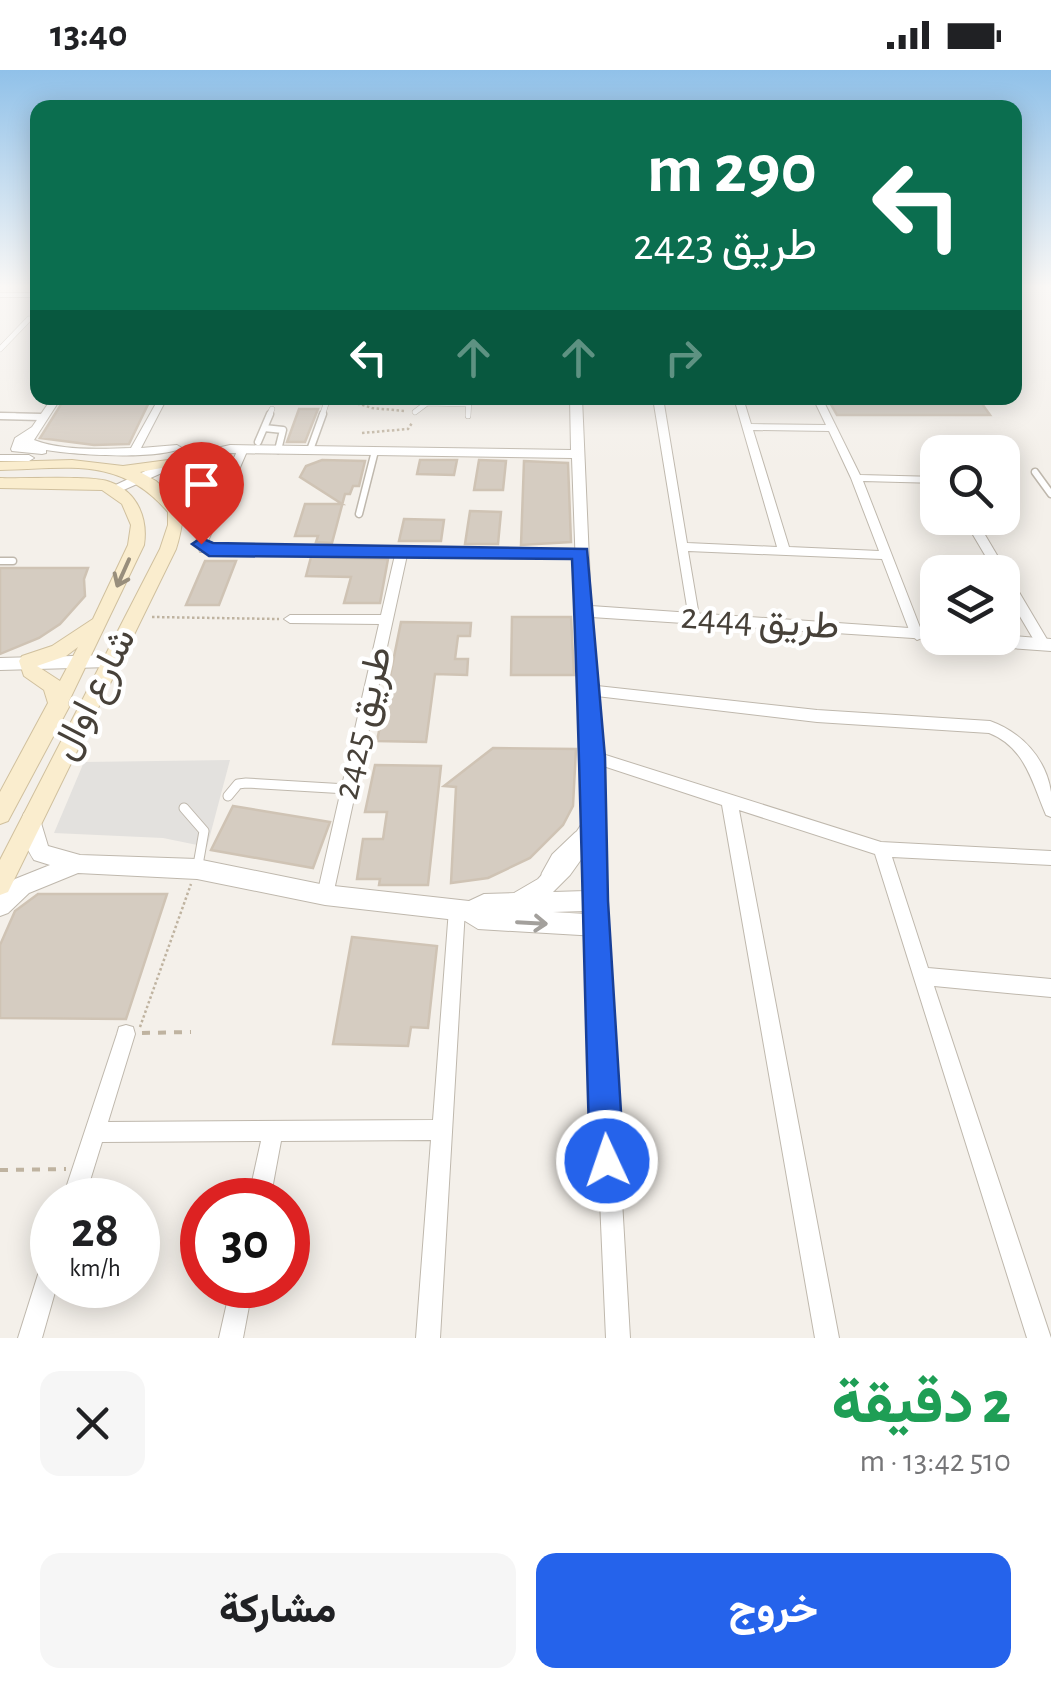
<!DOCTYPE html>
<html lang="ar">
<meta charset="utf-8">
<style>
body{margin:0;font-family:"Alegreya Sans",Vazirmatn,sans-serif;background:#f6f6f6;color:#202124;direction:rtl;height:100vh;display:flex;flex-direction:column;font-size:38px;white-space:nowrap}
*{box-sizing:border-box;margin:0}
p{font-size:32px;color:#757577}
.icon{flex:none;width:55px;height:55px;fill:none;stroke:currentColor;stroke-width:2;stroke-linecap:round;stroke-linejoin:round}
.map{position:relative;height:1268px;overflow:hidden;direction:ltr}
.side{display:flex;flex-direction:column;background:#fff;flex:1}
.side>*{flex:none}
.guide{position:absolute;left:30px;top:30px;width:992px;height:305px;border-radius:20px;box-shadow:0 5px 25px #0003;direction:rtl;background:#0b6e4f;color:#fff;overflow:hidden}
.fabs{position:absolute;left:920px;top:365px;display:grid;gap:20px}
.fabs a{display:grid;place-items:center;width:100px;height:100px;border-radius:20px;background:#fff;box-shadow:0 5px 25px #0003;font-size:50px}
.speed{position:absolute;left:30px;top:1108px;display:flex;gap:20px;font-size:50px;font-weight:700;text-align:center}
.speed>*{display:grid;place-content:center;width:130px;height:130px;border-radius:50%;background:#fff;box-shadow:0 5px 25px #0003;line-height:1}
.speed small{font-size:25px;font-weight:400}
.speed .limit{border:15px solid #d22;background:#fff;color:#111}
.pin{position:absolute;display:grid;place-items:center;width:85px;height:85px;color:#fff;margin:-102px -42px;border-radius:50% 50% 50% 0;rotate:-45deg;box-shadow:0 0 10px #0007}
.pin .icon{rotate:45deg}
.me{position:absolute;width:110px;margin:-55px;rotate:357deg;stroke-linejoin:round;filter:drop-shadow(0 0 8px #0008)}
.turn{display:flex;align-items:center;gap:35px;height:210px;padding:0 40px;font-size:45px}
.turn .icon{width:130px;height:130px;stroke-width:2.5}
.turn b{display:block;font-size:70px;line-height:85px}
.lanes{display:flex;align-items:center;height:95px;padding:0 40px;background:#0003;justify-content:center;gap:50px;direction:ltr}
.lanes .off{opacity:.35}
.round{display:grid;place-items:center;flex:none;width:105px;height:105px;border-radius:20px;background:#f6f6f6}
.overview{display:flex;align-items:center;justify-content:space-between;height:170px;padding:0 40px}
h1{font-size:60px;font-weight:800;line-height:75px;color:#1e9e55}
.primary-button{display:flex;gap:20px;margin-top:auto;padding:20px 40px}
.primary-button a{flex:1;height:115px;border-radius:20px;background:#2563eb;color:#fff;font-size:40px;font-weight:800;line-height:115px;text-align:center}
.primary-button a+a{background:#f6f6f6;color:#202124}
.status{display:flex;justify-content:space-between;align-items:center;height:70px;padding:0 50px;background:#fff;direction:ltr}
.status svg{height:28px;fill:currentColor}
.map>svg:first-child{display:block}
</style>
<div class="status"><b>13:40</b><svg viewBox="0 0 49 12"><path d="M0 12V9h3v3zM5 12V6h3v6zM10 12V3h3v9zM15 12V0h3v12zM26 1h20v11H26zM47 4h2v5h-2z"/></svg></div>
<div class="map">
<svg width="1051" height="1268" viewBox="0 0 1051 1268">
<rect width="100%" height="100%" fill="#f4f0ea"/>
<path fill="#e3e1de" d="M230,690L207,777L163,768L54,763L84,692Z"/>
<path fill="#d5ccc1" stroke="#cfc3b4" stroke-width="2.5" d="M65,328L106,329L151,328L129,374L94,375L40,368Z
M829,331H980L990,345H837Z
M299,339H318L305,372H287Z
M322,390L365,391L359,416H353L350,424H345L332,473L316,472L318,466H295L305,434H342L300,407L306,396Z
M420,390H457L454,405L417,404Z
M479,390L506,391L503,420H474Z
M524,391L568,393L571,472L521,475Z
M470,441L501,442L498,474H465Z
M404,449L444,450L441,471H399Z
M311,487L388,489L380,533H344L351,507L306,506Z
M205,491H236L219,535H186Z
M0,498H88L84,509L85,526L60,554L39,568L0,584Z
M512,547H571L574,605H511Z
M401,552L471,553L470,566H458L455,589H468L467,605L435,604L426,672L377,671Z
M493,678L576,679L573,736L563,755L530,788L488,808L451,813L456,717L444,716Z
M375,695L441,696L428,815H379L380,809H357L363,769H383L387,742H365Z
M233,736L330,752L313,798L211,780Z
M38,824H167L126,949L0,948V875L15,841Z
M352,867L437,876L428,958L411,957L408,976L333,974Z"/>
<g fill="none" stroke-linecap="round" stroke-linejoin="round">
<defs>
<path id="service-far2" d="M0,279L29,249
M415,342L427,333L469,334
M0,346H15
M269,346L272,339
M322,346L328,328
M468,346L469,328"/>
<path id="service-far1" d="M0,346L41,347
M264,358L283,360L278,380
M258,372L270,344
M310,380L323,344
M1035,402L1051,424
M359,444L375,381
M0,491H13"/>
<path id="service" d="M228,726L238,714L246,713L347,719
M184,738L204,761L198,795
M546,805L556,787L578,766"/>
<path id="minor" d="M0,223H38V227H0Z
M52,328H61L34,370C63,381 100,379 131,378L159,328H167L141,378L177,375L182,378C156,390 76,385 46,380V383L42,384L12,381L11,379L15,368L32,357Z
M653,328H663L687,473L777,477L734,328H743L751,354L826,355L813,328H822L860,405L938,407V413L863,411L923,565L922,568L917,570L911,565L882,489L688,481L699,546L697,549H689ZM753,360L829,361L851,408L879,481L789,477Z
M243,376L248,379L208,471L209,475L581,479L587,483L581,487L407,485L333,825L331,831L325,833L319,831L317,825L379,554L290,553L284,549L290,545H381L395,485L200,482L196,471L238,379Z
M0,385H29L34,388L29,391H0Z
M963,448H975L1048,571L1049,574L1048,577H1038L1002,516V502H995Z
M588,615L817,640L990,651C1021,662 1046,688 1051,722C1051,730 1051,739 1051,747L1046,745C1032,712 1025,677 989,663L817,652L588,625L583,624L581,620L583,616Z
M593,681L881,772L1051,781V795L892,787L928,898L1051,909V927L934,916L1051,1268H1027L875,784L739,740L839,1268H815L722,735L588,691L586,687L588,683Z
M457,831L463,833L465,839L440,1268H416L431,1070L281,1071L270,1130H248L261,1071L102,1072L84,1130H62L117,964L119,957L126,955L133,957L135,964L108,1052L433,1050L449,839L451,833Z
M597,847L603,849L606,855L630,1268H606L588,855L591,849Z
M52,1184V1215H57L42,1268H18L41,1195L44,1187Z
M231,1215H253L243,1268H219Z"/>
<path id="tertiary" d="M570,328H582L591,536L938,560V568H945L944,570L591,547L602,687L608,855L605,862L597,866L478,859L465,851L325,835L197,809L78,803L29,823L8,843L0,846V822L15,809L50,795L34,790C25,776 17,759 24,743L31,740L38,743L48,776L80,785L197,789L325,815L469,831L484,824L514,823L538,809L563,782L585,749L572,388L230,383L182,394L119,422L114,423L107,419L173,388L230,375L571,380ZM585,784L586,821L553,822L570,805ZM586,841V844L553,842Z
M1002,565L1051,569V581L954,574L946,568Z
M110,585L118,591L110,597L0,600V588Z"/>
<path id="secondary" d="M220,382L225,383V389C173,415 191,433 176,479L8,822L0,825V790L160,479L168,455V442C119,385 67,399 0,400V392L72,390L123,396L183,388V394L140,402L156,411L171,425C179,402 197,389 220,382Z
M0,408C22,409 94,405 110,412C138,422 148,449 144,475L68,633L69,637L8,751L0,754V722L48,633L44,620L24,606L19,591L22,586L52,576L93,549L128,475L131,455L122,434L102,420L0,418ZM78,577L60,611L37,596L66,586Z"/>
</defs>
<use href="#service-far2" stroke="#bfb8ad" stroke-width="6"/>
<use href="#service-far1" stroke="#bfb8ad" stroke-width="9"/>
<use href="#service" stroke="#bfb8ad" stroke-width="11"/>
<use href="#minor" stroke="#bfb8ad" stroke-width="2"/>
<use href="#tertiary" stroke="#bfb8ad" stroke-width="2"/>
<use href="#secondary" stroke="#d0c09e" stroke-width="2"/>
<path stroke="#bfb3a0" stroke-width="2.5" stroke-dasharray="2.5 2.5" stroke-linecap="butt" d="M343,329L372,338L404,341
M362,363L408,359L412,353
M152,547L279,549
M140,957L191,814"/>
<path stroke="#bfb3a0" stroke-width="4" stroke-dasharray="8 8" stroke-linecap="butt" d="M142,963L191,962
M0,1100L66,1099"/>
<use href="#service-far2" stroke="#fff" stroke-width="5"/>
<use href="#service-far1" stroke="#fff" stroke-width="6"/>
<use href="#service" stroke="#fff" stroke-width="9"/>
<use href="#minor" fill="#fff" fill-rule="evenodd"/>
<use href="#tertiary" fill="#fff" fill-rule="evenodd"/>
<use href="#secondary" fill="#faedce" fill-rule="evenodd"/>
</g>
<defs><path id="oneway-shaft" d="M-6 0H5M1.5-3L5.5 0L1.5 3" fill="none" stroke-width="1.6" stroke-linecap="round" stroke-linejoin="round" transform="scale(2.5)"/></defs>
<use stroke="#988e7c" href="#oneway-shaft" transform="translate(123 503) rotate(114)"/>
<use stroke="#a3a09c" href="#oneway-shaft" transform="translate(532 853) rotate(3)"/>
<linearGradient id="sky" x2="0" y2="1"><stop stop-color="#90c1e9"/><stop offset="0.55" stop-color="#faf8f6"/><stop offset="1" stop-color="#faf8f6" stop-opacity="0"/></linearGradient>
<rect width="1051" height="394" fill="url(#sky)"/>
<path fill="#2563eb" stroke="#184099" stroke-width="2.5" d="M201,468L213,473L587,479L605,687L608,831L624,1091L619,1103L607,1108L595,1103L590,1091C583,890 581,690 572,489L209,486L192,474Z"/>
<g text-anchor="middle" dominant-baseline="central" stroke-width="9" stroke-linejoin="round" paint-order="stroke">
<g font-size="38" fill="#474139" stroke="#fff">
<text transform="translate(760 552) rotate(4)">طريق 2444</text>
<text transform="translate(94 624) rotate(-63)">شارع اوال</text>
<text transform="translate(363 653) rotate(-77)">طريق 2425</text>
</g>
</g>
</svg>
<div class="fabs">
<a><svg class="icon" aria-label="search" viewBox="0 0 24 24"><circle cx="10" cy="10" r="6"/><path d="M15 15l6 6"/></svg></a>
<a><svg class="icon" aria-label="layers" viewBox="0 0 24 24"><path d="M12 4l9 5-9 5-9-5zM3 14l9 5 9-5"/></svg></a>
</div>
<div class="speed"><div>28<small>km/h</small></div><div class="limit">30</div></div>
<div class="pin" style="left:201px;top:474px;background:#d93025"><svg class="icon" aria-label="arrive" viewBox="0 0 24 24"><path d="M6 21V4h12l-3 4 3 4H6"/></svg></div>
<svg class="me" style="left:607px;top:1091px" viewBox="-20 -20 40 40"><circle r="17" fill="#2563eb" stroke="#fff" stroke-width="3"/><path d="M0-11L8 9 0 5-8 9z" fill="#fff"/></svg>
<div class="guide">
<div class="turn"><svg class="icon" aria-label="left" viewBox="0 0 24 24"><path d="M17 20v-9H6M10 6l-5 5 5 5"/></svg><div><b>290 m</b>طريق 2423</div></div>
<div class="lanes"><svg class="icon" aria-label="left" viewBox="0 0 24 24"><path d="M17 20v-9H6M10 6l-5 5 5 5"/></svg><svg class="icon off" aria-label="ahead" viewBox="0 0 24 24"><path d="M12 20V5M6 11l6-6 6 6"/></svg><svg class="icon off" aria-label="ahead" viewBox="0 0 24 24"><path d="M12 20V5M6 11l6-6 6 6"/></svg><svg class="icon off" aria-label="right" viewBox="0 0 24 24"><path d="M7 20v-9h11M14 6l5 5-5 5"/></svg></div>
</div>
</div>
<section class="side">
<div class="overview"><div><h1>2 دقيقة</h1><p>510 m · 13:42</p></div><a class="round"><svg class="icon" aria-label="close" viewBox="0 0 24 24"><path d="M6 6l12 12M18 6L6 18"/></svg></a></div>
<div class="primary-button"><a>خروج</a><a>مشاركة</a></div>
</section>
